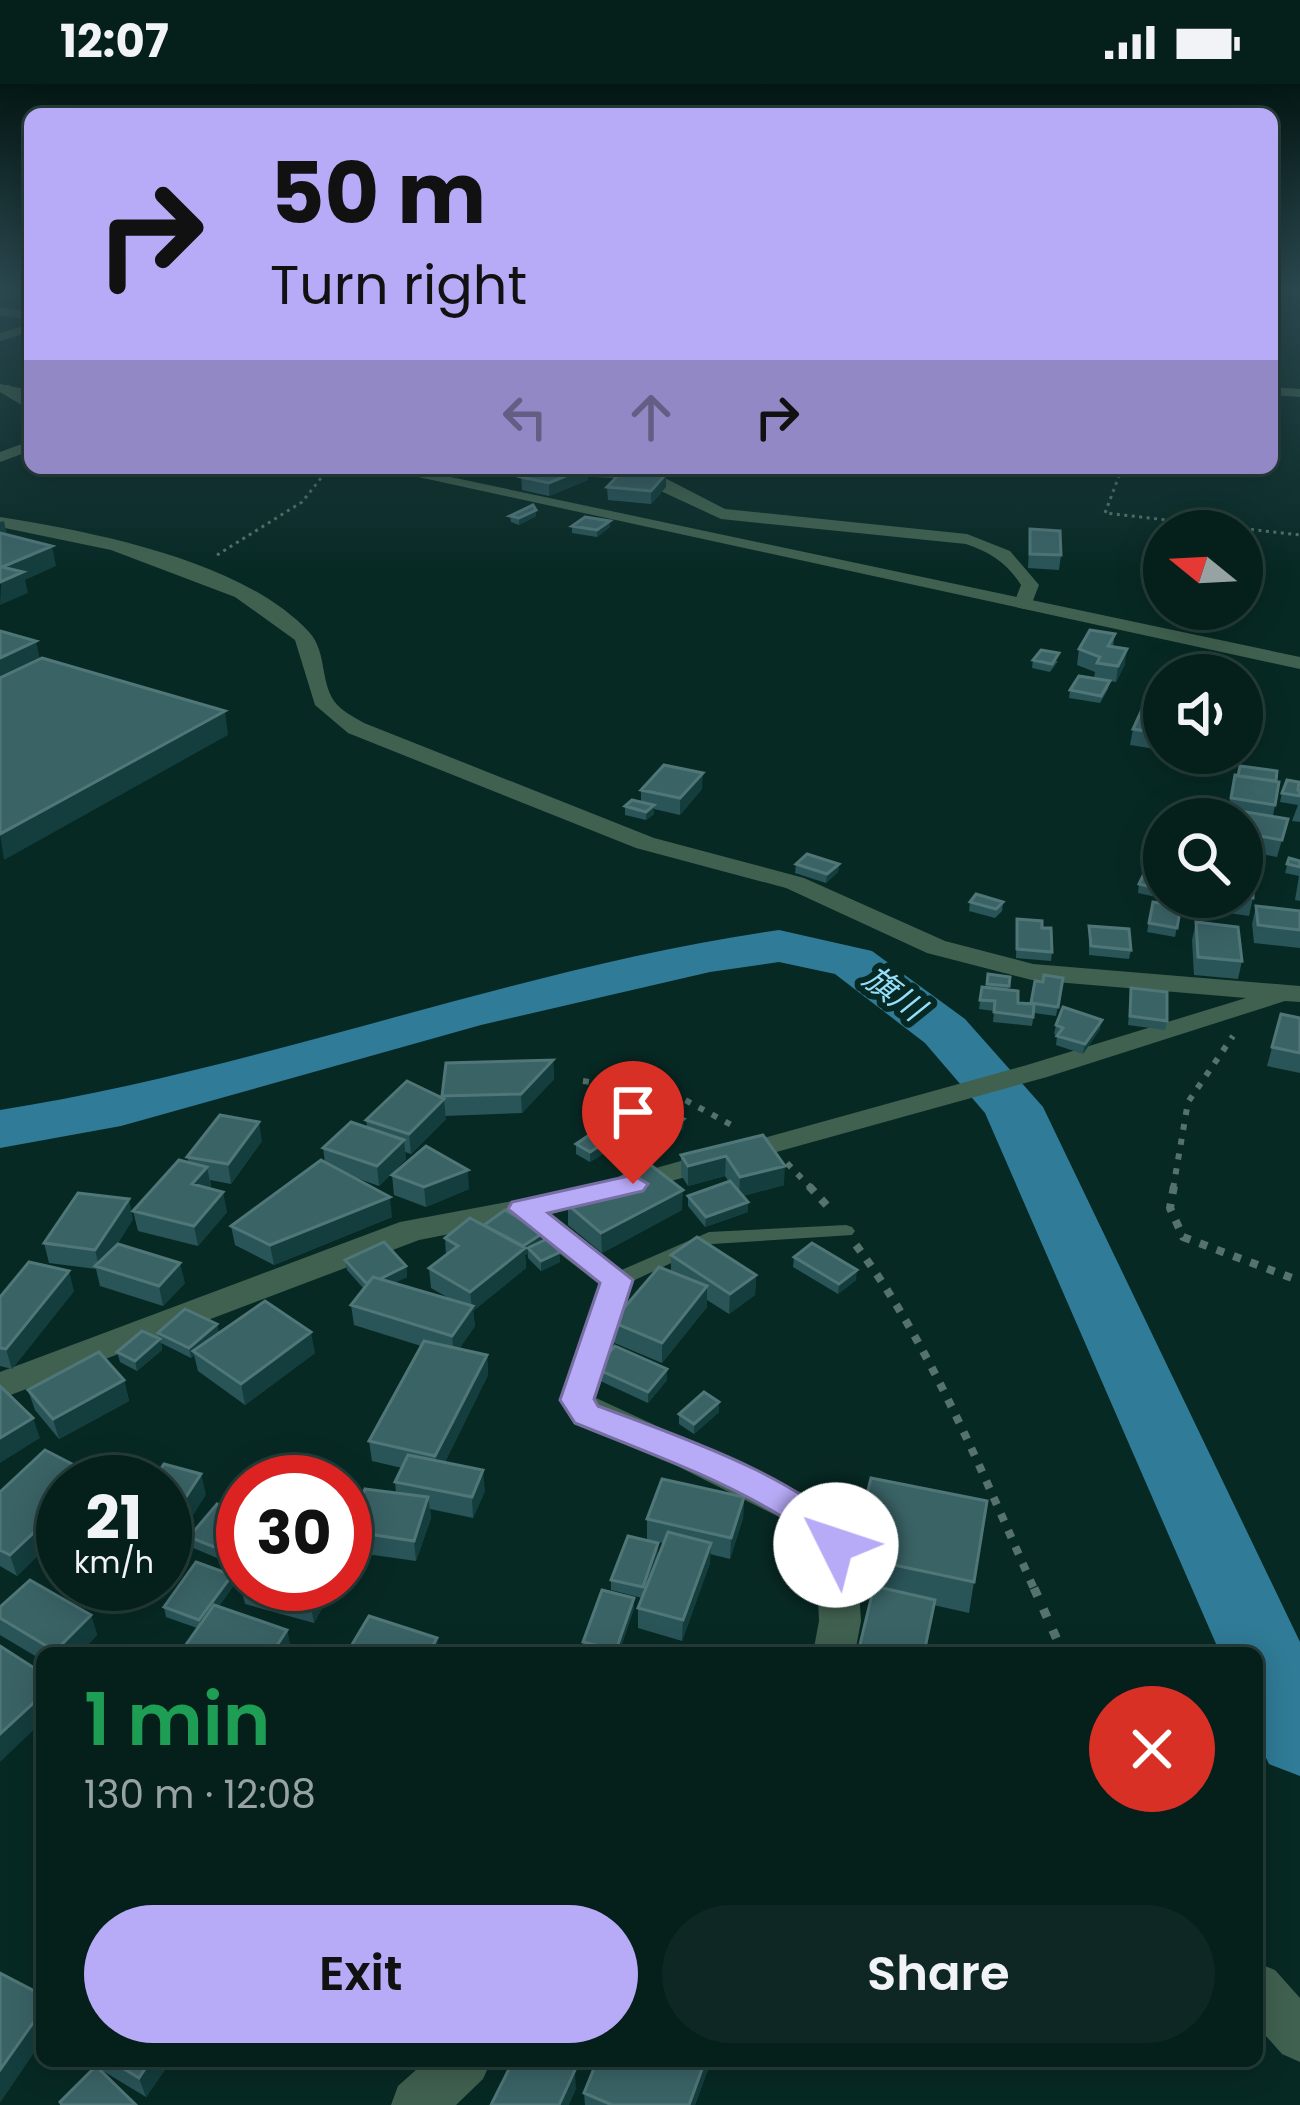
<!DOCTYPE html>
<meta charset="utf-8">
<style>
body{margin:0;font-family:Poppins,"Noto Sans JP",sans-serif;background:#0e2724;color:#f1f3f6;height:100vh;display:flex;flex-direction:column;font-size:45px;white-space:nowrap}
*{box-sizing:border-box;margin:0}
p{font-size:39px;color:#97a2a3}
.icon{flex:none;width:66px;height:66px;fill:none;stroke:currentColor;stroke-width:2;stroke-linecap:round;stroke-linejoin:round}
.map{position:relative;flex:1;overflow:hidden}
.panel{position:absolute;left:36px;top:1563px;width:1227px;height:420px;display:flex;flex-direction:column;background:#051f1b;border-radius:18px;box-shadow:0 6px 30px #0003,0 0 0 3px #263d3a}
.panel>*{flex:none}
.banner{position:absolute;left:24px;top:24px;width:1254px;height:366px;border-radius:18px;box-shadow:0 6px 30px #0003,0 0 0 3px #263d3a;background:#b7abf7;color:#111;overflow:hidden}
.needle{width:78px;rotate:288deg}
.tools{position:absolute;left:1143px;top:426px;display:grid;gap:24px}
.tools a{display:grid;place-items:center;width:120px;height:120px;border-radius:50%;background:#051f1b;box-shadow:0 6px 30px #0003,0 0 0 3px #263d3a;font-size:60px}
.speed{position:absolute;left:36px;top:1371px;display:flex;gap:24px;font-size:60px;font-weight:700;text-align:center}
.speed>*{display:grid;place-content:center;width:156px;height:156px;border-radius:50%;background:#051f1b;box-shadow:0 6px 30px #0003,0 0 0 3px #263d3a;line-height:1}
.speed small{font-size:30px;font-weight:400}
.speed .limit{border:18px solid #d22;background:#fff;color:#111}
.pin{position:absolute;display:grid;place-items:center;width:102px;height:102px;color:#fff;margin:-123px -51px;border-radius:50% 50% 50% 0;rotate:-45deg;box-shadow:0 0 12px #0007}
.pin .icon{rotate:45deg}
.me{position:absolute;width:132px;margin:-66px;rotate:311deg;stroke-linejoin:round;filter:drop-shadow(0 0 9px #0008)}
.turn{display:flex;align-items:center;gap:42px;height:252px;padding:0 48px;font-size:54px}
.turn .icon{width:156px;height:156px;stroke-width:2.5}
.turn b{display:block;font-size:84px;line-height:102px}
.lanes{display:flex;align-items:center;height:114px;padding:0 48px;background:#0003;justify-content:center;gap:60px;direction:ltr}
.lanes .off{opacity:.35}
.round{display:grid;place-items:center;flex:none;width:126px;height:126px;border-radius:63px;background:#0e2724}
.overview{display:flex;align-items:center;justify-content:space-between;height:204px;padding:0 48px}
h1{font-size:72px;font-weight:600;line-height:90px;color:#1e9e55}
.primary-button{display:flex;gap:24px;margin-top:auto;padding:24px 48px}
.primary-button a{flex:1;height:138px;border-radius:72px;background:#b7abf7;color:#111;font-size:48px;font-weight:600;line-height:138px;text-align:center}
.primary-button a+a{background:#0e2724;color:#f1f3f6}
.status{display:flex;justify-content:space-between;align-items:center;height:84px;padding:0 60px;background:#051f1b;direction:ltr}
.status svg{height:33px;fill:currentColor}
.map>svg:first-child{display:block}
</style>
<div class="status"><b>12:07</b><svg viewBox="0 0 49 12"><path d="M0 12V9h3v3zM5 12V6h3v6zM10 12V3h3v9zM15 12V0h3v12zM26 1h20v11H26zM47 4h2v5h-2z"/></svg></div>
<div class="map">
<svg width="1300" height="2021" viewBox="0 0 1300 2021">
<rect width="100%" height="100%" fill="#072924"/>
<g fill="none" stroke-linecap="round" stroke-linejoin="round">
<path fill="#307b97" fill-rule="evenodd" d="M779,846L872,867L965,935L1043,1023L1300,1558V1692L1269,1680L1257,1655V1569H1220L985,1029L925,959L835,890L779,878L710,888L481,941L121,1042L0,1064V1026C263,985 514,884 779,846Z"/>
<path stroke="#55726d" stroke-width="3" stroke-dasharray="3 4.5" stroke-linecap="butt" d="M1122,384L1105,429L1300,451
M217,471L302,418L329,384"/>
<path stroke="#55726d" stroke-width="6" stroke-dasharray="6 9" stroke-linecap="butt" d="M583,997L674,1010L737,1044
M787,1079L812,1105
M1173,1105L1188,1018L1233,952"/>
<path stroke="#55726d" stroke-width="8" stroke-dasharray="8 10" stroke-linecap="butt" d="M809,1102L831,1126
M1174,1102L1170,1124L1183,1153L1300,1197
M856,1161C931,1261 984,1393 1035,1507"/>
<path stroke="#55726d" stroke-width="9" stroke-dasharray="9 14" stroke-linecap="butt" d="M1034,1504L1063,1569"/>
<path fill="#416150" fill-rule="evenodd" d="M846,1141L852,1143L855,1147L852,1151L712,1160L624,1201H610L608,1196L610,1191L709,1148Z"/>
<path fill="#416150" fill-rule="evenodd" d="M0,223L30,228V236L0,231Z
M30,240V248L0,257V249Z
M0,301H9L30,315V326L0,308Z
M1272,303L1300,305V313L1272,311Z
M30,357V367L0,378V368Z
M506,384L636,385L663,393L725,425L967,450L1010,467L1039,501L1032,519L1023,525L1014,519L1021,501C1007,479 990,468 966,460L721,435L635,395L514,389Z
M0,433C93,448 242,476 309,548C327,568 320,596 334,617C341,627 354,633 364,639L654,754L804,794L945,857L1033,880L1300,902V918L1285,917L1047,993L552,1130L634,1196L596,1314L811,1413L850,1450L856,1461L861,1537L855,1569H813L819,1537L816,1467L783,1435L677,1382L574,1340L559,1316L599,1200L517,1137L419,1156L0,1315V1288L400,1138L587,1103L1027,981L1246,914L1032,896L927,869L786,804L636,764L348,649L315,621L295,556L235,513L111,466L0,443Z
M1257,1879L1275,1886L1300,1914V1978L1282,1970L1257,1942Z
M426,1977H491L483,1995L456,2021H391L398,2002Z"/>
<path fill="#416150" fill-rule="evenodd" d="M0,300L30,306V314L0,308Z
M377,384H408L1300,573V585Z"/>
</g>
<path fill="#295458" d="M540,384H588V396L549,412L522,406L521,393Z
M607,403H666L651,420L608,416Z
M510,432H536L519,441L511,438Z
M610,437V443L597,453L572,449V442Z
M1030,445L1061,471L1059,486L1028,484Z
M1115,550L1113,562L1125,580L1116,598L1110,597L1108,605L1100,619L1069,614L1070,606L1094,594L1095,588L1077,581L1079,565Z
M1033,576L1058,577L1050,588L1032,584Z
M1164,624V661L1162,666L1130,661L1133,645Z
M1242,631L1256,641L1253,650L1242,648Z
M1175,669H1214L1212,676Z
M1235,691L1275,721L1273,732L1288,735L1277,773L1255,769L1252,784L1253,814L1249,832L1202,825L1203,813H1242V740L1244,733L1227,731Z
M702,705L680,731L654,725V730L646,736L625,731V722L641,718V706Z
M1298,706H1300V738L1292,737L1298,721L1280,718L1282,709Z
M1154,766L1164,768L1165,815L1138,809L1139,800Z
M1289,774L1300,777V817L1295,816L1299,792L1285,789Z
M796,780H839L838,788L826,799L795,789Z
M970,818H1003L1002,827L995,834L969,827Z
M1153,818L1181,822L1175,853L1147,848Z
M1256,822L1300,827V864L1254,859L1252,840Z
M1017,835L1052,868L1051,877L1016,874Z
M1196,838L1242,877L1238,895L1194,891L1192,856Z
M1089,842L1131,866L1129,875L1089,871Z
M988,890L1010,893L1008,906L1018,919L1031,920L1043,898L1063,894L1056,932L1034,929L1032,942L993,938L994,927L979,925L982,903H986Z
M1131,904L1167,937L1165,946L1128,941Z
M1281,930L1300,934V989L1267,982Z
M1056,941L1100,945L1083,970L1056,961L1057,952L1054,950Z
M553,976L554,995L522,1029L445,1032L446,1035L411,1070L405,1068L406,1075L379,1102L348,1091L392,1133L274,1181L235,1161L231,1142L325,1079L323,1064L367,1043L366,1036L442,1014L446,979Z
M625,1029L684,1035L683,1045L668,1058L625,1039Z
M763,1051L784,1101L743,1112L748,1118V1128L705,1143L688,1122V1112L729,1098L725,1092L688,1102L681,1091V1071Z
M262,1057L231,1100L210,1096L211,1103L209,1105L227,1128L198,1162L138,1147L133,1127L189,1079L187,1073Z
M622,1058L590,1078L576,1070V1060Z
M392,1091L469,1105L426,1123L394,1111Z
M568,1121L682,1126L602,1169L568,1141Z
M133,1135L116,1162L185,1199L163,1222L100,1202L96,1185L49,1179L44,1159Z
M484,1141L543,1157L560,1168V1178L541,1187L528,1174V1170L525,1171L526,1184L473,1227L475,1242L459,1265L487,1271L488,1291L445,1378L485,1407L473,1434L430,1425L431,1434L416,1477L352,1468L349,1447L396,1409L395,1398L402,1384L372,1377L369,1357L421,1262L354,1241L351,1221L364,1205L347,1186L345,1176L406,1182L407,1193L394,1199L452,1216L431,1204L429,1184L446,1171L445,1154Z
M671,1171L756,1191L755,1211L729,1230L707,1216V1223L662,1279L612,1258V1238L671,1188Z
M794,1173L856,1196L838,1210L793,1183Z
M74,1207L12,1285L0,1282V1213Z
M217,1240L219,1249L315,1269L245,1321L198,1287L194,1271L191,1274L161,1259L162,1266L137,1287L120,1278L117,1268L159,1255L158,1249Z
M595,1284L667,1285V1296L648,1319L596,1295Z
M124,1296L129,1317L59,1355L35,1326L28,1306Z
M719,1318V1328L694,1350L679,1340V1330Z
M63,1398V1447L17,1492L0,1482V1408Z
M165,1398L206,1410L171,1466L165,1464Z
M744,1413L743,1434L730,1475L710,1470V1479L682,1557L638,1544V1524L642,1514L611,1506V1496L658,1469L648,1497L663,1459L647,1456V1435Z
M987,1417L969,1529L849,1502L852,1472Z
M217,1420L229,1479L191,1463L189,1453Z
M240,1500H335L314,1539L245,1520Z
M234,1501L219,1522L287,1546L291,1567L289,1569H186L185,1562L197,1544L166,1533L164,1523Z
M634,1514V1524L619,1569H584L583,1558Z
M0,1523L91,1531L97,1551L80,1569H42V1576L0,1551Z
M95,1977H171L146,2013L98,1984L136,2021H61L60,2018L98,1984Z
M572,1977H711L695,2021H585L584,2009L594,1986Z"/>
<path fill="#143d3d" d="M585,384H588V396L549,412V399Z
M666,390V403L651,420V407Z
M536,426V432L519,441V434Z
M4,437L8,457L0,460V438Z
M610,437V443L597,453V446Z
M52,462L56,482L25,496L28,509L0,521L2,483Z
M36,557L41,580L0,599V574Z
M1127,565L1125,580L1116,598L1118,582Z
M225,627L228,651L4,776L0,750Z
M703,689L702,705L680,731V714Z
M654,721V730L646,736V728Z
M839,780L838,788L826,799L827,790Z
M1102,936L1100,945L1083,970L1085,960Z
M553,976L554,995L522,1029L521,1010Z
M444,1015L446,1035L411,1070L409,1050Z
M684,1035L683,1045L668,1058V1049Z
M259,1038L262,1057L231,1100L228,1080Z
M622,1048V1058L590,1078V1068Z
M404,1056L406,1075L379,1102L377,1082Z
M726,1072L725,1092L688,1102V1082Z
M785,1082L784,1101L739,1113L740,1093Z
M207,1083L211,1103L196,1120L192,1100Z
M468,1086L469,1105L426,1123L424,1103Z
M683,1106L682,1126L602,1169L601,1149Z
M223,1108L227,1128L198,1162L194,1142Z
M390,1113L392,1133L274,1181L270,1161Z
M129,1115L133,1135L100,1186L95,1166Z
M748,1118V1128L705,1143L706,1133Z
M543,1149V1159L528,1164V1170L525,1171L526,1184L473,1227L475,1242L454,1272L452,1252L472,1224L470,1208L523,1162Z
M560,1168V1178L541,1187V1177Z
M180,1179L185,1199L163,1222L159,1202Z
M406,1182L407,1193L369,1211L368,1201Z
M857,1186L856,1196L838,1210L839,1200Z
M69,1187L74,1207L12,1285L6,1265Z
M756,1191L755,1211L729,1230L730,1210Z
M707,1202V1223L662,1279V1259Z
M217,1240L219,1250L193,1267L194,1271L191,1274L189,1264Z
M311,1248L315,1269L245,1321L241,1300Z
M160,1255L162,1266L137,1287L135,1277Z
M487,1271L488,1291L438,1392L435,1372Z
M667,1285V1296L648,1319V1308Z
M124,1296L129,1317L59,1355L53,1335Z
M719,1318V1328L694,1350V1340Z
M33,1334L40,1354L0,1379V1354Z
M483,1386L485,1407L473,1434L472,1413Z
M201,1390L206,1410L171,1466L165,1445Z
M428,1413L431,1434L416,1477L414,1457Z
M744,1413L743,1434L730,1475L731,1454Z
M63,1421V1447L17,1492L10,1471Z
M243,1448V1462L229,1479L227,1468Z
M658,1459V1469L643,1514V1503Z
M711,1459L710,1479L682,1557L683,1536Z
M232,1491L234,1501L202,1546L199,1536Z
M320,1500H335L314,1539L310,1518Z
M634,1514V1524L619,1569H616Z
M91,1531L97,1551L80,1569H55V1567Z
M287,1546L291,1567L289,1569H272Z
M437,1554L439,1569H429Z
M42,1611V1638L0,1678V1650Z
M42,1926V1957L0,2019V1986Z
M150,1977H171L146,2013L139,1994Z
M705,1977H711L695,2021H689Z
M575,1986L576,2005L569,2021H559Z"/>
<path fill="#3a6366" stroke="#507678" stroke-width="3" d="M540,384H585L549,399L521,393Z
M625,384H637L666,390L651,407L607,403Z
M533,421L536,426L519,434L510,432Z
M585,433L610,437L597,446L572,442Z
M1030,445L1060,447L1061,471L1030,470Z
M0,449L52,462L2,483L23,488L0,498Z
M1090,546L1115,550L1108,562L1127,565L1118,582L1097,579L1100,573L1079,565Z
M0,547L36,557L0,574Z
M1041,566L1059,569L1052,580L1033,576Z
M42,574L225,627L0,750V594Z
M1079,592L1110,597L1101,612L1070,606Z
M1144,621L1164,624V650L1133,645Z
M1242,631L1258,633L1255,642L1242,640Z
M664,681L703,689L680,714L641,706Z
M1240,682L1277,687L1276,697L1238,692Z
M1235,691L1279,698L1275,721L1231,714Z
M1287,696L1299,698L1298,706H1300V712L1282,709Z
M632,716L654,721L646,728L625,722Z
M1246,728L1288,735L1282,756L1242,749V740Z
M1242,763L1256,766L1254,776L1242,774Z
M1154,766L1164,768V780L1150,777Z
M807,770L839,780L827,790L796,780Z
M1289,774L1300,777V783L1287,780Z
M1242,777L1252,779L1250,783L1242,782Z
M1148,781L1164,784V806L1139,800Z
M1242,782L1254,784L1253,814L1242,812Z
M976,810L1003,818L996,825L970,818Z
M1153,818L1181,822L1177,844L1149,839Z
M1256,822L1300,827V846L1258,841Z
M1017,835L1042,837V844H1051L1052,868L1017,865Z
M1196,838L1238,843L1242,877L1198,873Z
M1089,842L1129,845L1131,866L1091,862Z
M988,890L1010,893L1009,902L987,900Z
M1044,891L1063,894L1058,923L1031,919L1035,897L1043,898Z
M982,903L1018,907V919L1034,920L1033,933L994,928L995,917L980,916Z
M1131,904L1167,908V937L1130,932Z
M1063,923L1102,936L1085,960L1057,952L1063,944L1056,941Z
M1281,930L1300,934V969L1272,963Z
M553,976L521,1010L442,1012L446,979Z
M407,997L444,1015L409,1050L366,1036Z
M641,1016L684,1035L668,1049L625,1029Z
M220,1031L259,1038L228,1080L187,1073Z
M351,1038L404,1056L377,1082L323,1064Z
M607,1039L622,1048L590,1068L576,1060Z
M763,1051L785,1082L740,1093L726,1072L688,1082L681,1071Z
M426,1062L468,1086L424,1103L392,1091Z
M179,1076L207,1083L192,1100L223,1108L194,1142L133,1127Z
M321,1076L390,1113L270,1161L231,1142Z
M648,1079L683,1106L601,1149L568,1121Z
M730,1097L748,1118L706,1133L688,1112Z
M78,1109L129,1115L95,1166L44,1159Z
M505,1126L543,1149L523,1162L484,1141Z
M470,1134L525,1164L470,1208L429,1184L458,1162L445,1154Z
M697,1153L756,1191L730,1210L671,1171Z
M547,1155L560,1168L541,1177L528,1164Z
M384,1158L406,1182L380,1195L373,1193L367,1200L345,1176Z
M812,1159L857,1186L839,1200L794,1173Z
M118,1160L180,1179L159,1202L95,1182Z
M29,1178L69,1187L6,1265L0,1264V1213Z
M659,1183L707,1202L662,1259L612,1238Z
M373,1193L473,1222L452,1252L351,1221Z
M265,1217L311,1248L241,1300L193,1267Z
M185,1225L217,1240L189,1264L158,1249Z
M142,1247L160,1255L135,1277L117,1268Z
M424,1257L487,1271L435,1372L369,1357Z
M615,1262L667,1285L648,1308L595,1284Z
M99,1268L124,1296L53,1335L28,1306Z
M0,1302L33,1334L0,1354Z
M704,1308L719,1318L694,1340L679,1330Z
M45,1366L107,1398H63V1421L10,1471L0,1466V1408Z
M408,1371L483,1386L472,1413L395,1398Z
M164,1380L201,1390L165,1445V1398H152Z
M871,1394L987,1417L974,1498L852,1472Z
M662,1395L744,1413L731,1454L647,1435Z
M365,1405L428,1413L414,1457L349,1447Z
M217,1420L243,1430V1448L227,1468L189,1453Z
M668,1448L711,1459L683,1536L638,1524Z
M628,1452L658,1459L643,1503L611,1496Z
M196,1478L232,1491L199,1536L164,1523Z
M243,1495V1500H320L310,1518L240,1500Z
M30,1496L91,1531L55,1567L0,1534V1523Z
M874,1502L935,1516L924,1569H858Z
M602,1506L634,1514L616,1566L583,1558Z
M214,1521L287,1546L272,1569H204L185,1562Z
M369,1532L437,1554L429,1569H347Z
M0,1562L42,1589V1611L0,1650Z
M0,1889L42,1911V1926L0,1986Z
M111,1977H150L139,1994Z
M513,1977H557L575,1986L559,2021H491Z
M597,1977H705L689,2021H612L584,2009Z
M96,1982L136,2021H62L60,2018Z"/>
<linearGradient id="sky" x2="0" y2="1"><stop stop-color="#041714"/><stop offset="0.42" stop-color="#2b4950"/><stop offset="1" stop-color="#2b4950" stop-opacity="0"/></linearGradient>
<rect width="1300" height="489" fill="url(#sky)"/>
<path fill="#b7abf7" stroke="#776fa1" stroke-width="3" d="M633,1091L648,1100L643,1107L548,1129L633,1196L594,1315L598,1322C664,1347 822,1399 854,1461L849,1471C817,1482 805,1447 781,1432C717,1393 644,1367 575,1339L560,1316L600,1199L508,1125L512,1118Z"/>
<g text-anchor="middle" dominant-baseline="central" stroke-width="12" stroke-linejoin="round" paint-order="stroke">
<g font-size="33" font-style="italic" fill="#97defb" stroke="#072924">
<text transform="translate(894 909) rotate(37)">旗川</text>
</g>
</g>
</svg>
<div class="tools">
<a><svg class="needle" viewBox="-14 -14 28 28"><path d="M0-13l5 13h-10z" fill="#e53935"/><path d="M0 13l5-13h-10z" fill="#97a2a3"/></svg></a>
<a><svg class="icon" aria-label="sound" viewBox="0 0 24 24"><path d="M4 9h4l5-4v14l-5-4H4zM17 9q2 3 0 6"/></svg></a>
<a><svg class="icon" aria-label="search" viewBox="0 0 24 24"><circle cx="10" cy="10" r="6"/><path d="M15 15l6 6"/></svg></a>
</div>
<div class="speed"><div>21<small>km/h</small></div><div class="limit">30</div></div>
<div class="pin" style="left:633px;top:1100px;background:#d93025"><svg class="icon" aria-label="arrive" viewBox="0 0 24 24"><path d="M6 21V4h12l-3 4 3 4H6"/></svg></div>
<svg class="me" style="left:836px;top:1461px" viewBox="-20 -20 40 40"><circle r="19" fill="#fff"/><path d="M0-13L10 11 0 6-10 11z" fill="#b7abf7"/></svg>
<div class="banner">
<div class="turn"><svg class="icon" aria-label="right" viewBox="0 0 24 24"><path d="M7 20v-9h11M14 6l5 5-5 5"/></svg><div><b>50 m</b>Turn right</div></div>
<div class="lanes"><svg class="icon off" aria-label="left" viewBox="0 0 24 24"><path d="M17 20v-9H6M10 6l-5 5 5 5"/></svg><svg class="icon off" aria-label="ahead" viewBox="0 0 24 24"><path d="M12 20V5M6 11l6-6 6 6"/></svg><svg class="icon" aria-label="right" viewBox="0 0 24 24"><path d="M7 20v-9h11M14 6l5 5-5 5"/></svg></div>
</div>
<section class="panel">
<div class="overview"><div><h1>1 min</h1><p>130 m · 12:08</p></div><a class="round" style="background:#d93025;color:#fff"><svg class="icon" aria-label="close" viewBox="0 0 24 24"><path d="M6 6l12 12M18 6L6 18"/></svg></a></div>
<div class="primary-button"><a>Exit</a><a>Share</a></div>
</section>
</div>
